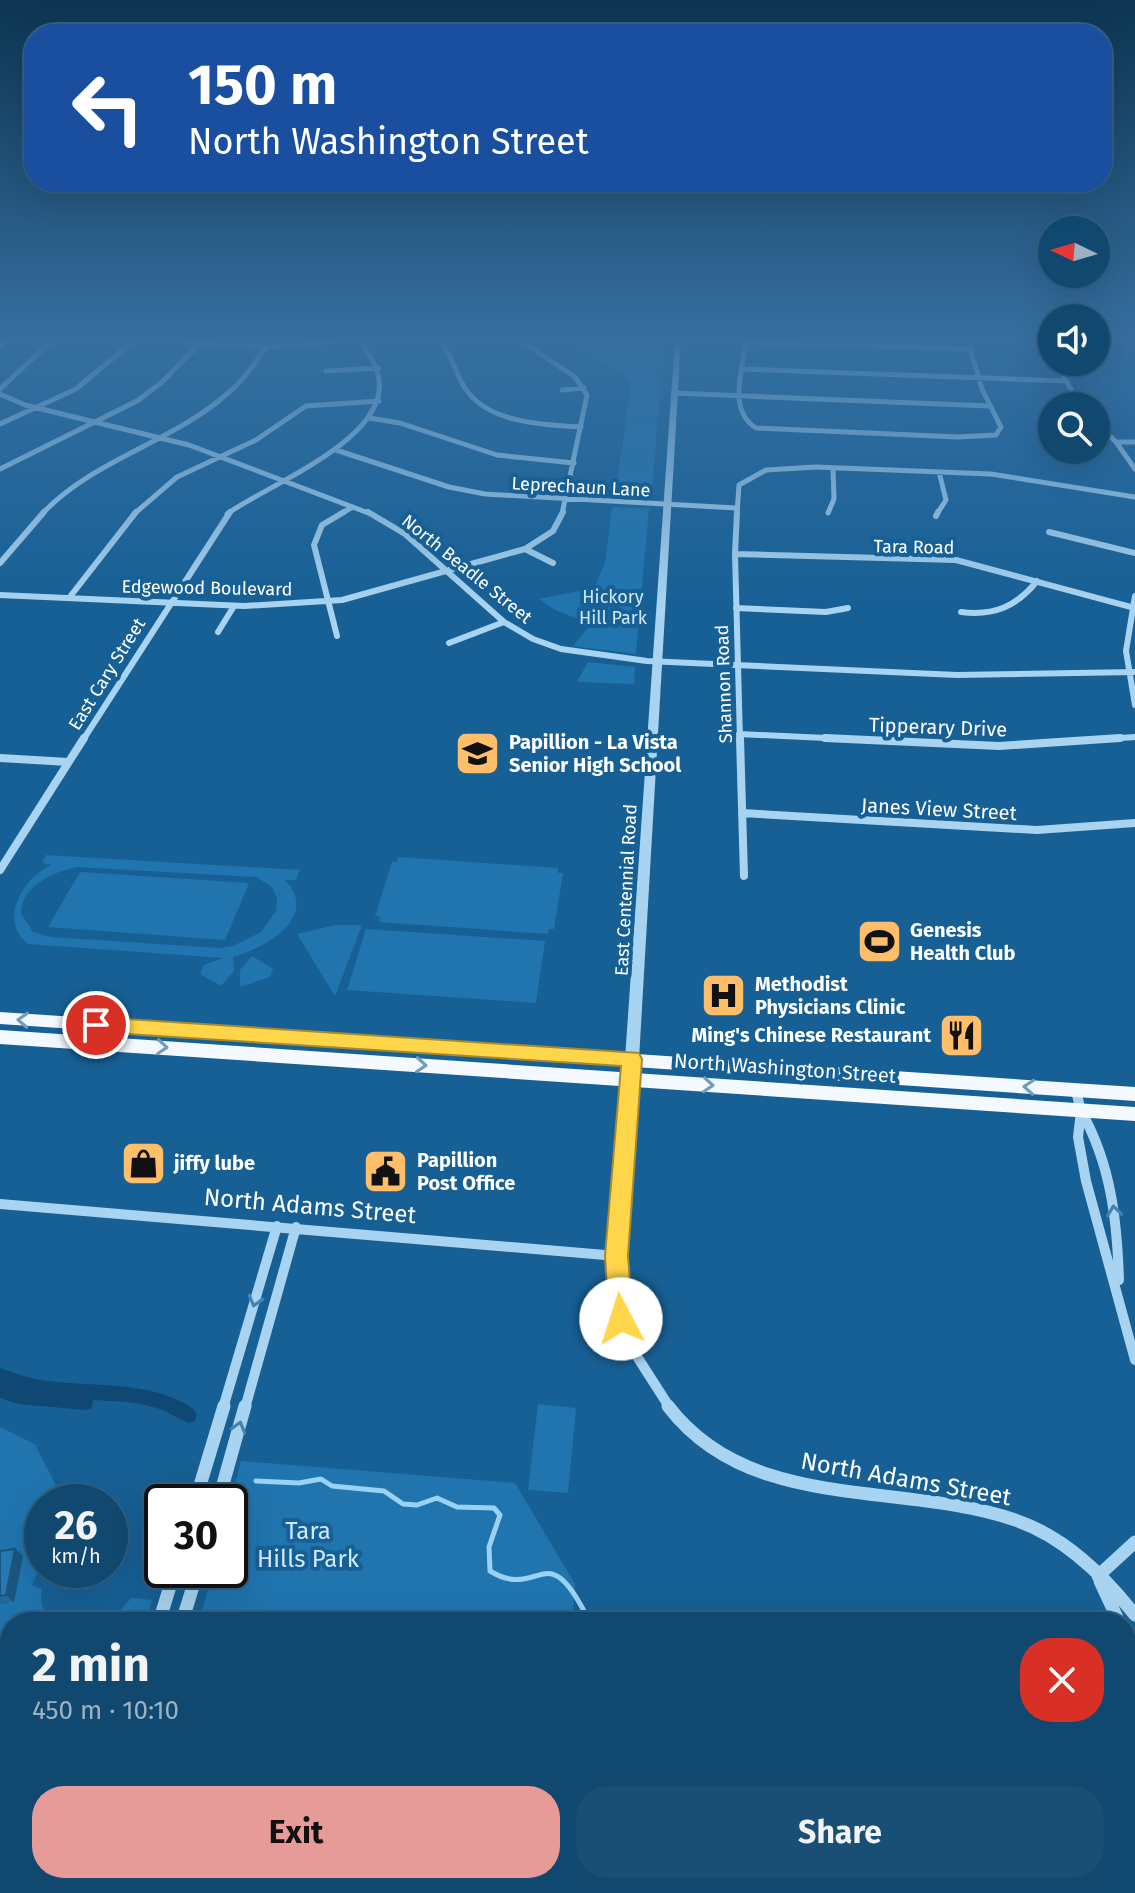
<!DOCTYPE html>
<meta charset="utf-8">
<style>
body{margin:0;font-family:"Fira Sans",sans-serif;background:#1a4f75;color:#f1f3f6;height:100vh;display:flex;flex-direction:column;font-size:30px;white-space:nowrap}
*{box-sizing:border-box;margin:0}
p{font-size:26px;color:#9cb2c3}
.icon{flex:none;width:44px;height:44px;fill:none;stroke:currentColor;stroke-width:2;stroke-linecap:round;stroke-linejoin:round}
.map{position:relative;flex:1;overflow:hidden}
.drawer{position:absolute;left:0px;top:1612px;width:1136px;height:282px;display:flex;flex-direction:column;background:#114870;border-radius:32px 32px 0 0;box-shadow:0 8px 32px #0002,0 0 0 2px #306083}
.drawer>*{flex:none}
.guide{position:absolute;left:24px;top:24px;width:1088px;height:168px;border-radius:32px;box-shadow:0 8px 32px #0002,0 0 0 2px #306083;background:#1a4fa0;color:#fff;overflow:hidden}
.needle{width:52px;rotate:275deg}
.fabs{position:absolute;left:1038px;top:216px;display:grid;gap:16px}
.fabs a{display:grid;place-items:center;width:72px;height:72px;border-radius:50%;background:#114870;box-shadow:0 8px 32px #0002,0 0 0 2px #306083;font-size:40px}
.speed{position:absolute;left:24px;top:1484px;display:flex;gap:16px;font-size:40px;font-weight:700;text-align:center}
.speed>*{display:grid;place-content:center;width:104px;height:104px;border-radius:50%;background:#114870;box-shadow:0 8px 32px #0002,0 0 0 2px #306083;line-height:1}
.speed small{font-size:20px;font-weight:400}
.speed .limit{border:4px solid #111;border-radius:12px;background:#fff;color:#111}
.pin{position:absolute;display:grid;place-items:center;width:68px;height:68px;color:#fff;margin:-34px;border:4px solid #fff;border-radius:50%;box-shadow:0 2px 8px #0007}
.me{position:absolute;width:88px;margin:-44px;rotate:355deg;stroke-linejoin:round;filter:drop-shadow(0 0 6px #0008)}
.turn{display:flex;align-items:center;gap:28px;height:168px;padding:0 32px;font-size:36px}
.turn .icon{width:104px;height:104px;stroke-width:2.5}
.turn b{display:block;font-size:56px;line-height:68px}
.round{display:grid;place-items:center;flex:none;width:84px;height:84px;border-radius:32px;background:#1a4f75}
.headline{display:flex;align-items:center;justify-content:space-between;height:136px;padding:0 32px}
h1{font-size:48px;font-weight:700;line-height:60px}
.primary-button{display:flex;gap:16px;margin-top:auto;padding:16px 32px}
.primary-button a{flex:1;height:92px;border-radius:32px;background:#e69b98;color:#111;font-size:32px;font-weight:700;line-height:92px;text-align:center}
.primary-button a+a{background:#1a4f75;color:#f1f3f6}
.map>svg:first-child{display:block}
</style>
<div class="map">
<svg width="1135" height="1893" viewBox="0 0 1135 1893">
<rect width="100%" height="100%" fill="#176095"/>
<path fill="#2075af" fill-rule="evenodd" d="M567,339H665L651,500L615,499L631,381Z
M612,507L649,508L636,654L573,646L591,624L555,610L539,599L594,588L605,563Z
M588,662L635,667L634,684L577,682Z
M46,855L300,870L296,880H285C321,918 263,949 233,957L234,971L221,986L200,974L204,965L223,958L28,944C0,923 19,879 52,865L42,863ZM77,867L256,877L272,887L277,899L276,911L261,932L233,946L219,948L51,937L33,932L21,914C21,886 53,872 77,867Z
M398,857L558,868V873H563L554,929H549L548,934L379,922L380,917L375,916L392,862H397Z
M80,872L249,883L225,940L48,927Z
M335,925H362L335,996L297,934Z
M366,929L545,941L536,1003L347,990Z
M252,956L273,969L270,977L240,987V970Z
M538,1404L576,1408L568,1493L528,1490Z
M0,1427L36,1445C43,1466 58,1478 58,1502H42V1561L32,1585L42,1589C39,1607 45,1619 64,1622H10V1640H0Z
M241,1461L515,1483L575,1584L572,1622H199L213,1570H230V1503Z
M131,1598L152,1600L146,1622H83L115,1616Z
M10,1778V1884H182L178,1893H0V1783Z"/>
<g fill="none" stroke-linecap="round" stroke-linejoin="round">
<path stroke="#9bd1f3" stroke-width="5" d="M256,1481L299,1483L321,1479L332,1486L384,1491L403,1504L417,1505L437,1498L457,1507L494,1508L500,1515L489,1547L490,1571C539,1601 545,1537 584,1611"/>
<path fill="#0f4873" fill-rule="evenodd" d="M0,1368C16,1374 31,1379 48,1381C95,1387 141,1381 184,1403C191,1407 194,1408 197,1415L195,1421L189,1423C181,1420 173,1415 165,1411C143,1402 117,1401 93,1400L92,1408L86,1410L18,1404L0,1398Z"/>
<path stroke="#a9d4f1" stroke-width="5" d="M144,339L266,347L363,339
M437,339C453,354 454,371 465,388C487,423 544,425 581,427
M518,339L575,377L587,395L562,514
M746,339C744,368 726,409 756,428L958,437L996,435L1001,427L982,389L967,339
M1044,339L1052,355
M746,342L972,349
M1096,348L1122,339
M1056,362L1080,406
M741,369L1066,381
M326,371L379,368
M0,389L54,339
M562,390L584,388
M674,393L989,406
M0,394L25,405L189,445L371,514
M369,418L400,423L497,455L574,463
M1096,423L1116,442L1135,469
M0,424L76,389L136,339
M1116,442H1135
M336,450L449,487L485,494L736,508
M0,469L137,401L162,382L204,339
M828,513L834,499L833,468
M42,514C94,459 171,443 227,394C243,381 254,364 266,347
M134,514L177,477L256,440L306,406L379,401
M227,514C268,484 399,436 377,371C374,360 365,349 359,339
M340,514L353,507
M737,514L739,485L766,470L816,467L991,474L1135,497
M937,514L946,500L939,472"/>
<path stroke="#a9d4f1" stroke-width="6" d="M368,512L405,534L504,622L533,639L561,649L647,661L957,675L1135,672
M737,512L735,554L740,740
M936,516L938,512
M1049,532L1135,553
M525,549L553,563
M735,554L956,560L1135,608
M0,563L44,512
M0,595L244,606L342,600L525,549L553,531L563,512
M1135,596L1126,651L1135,705
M69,598L136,512
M736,608L826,612L848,608
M961,612C994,616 1016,607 1037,581
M218,632L234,606
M337,636L314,545L322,525L344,512
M449,643L504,622
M739,734L868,740
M83,740L230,512
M1090,740L1135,737"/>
<path stroke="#a9d4f1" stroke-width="8" d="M740,738L744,876
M825,738L999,746L1120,738
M0,758L68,762
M742,813L1037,830L1135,823
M0,870L84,738"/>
<path stroke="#a9d4f1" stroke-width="10" d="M632,1059L617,1288L636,1355L670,1408
M1076,1091L1081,1111L1078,1137L1086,1181L1135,1360
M1081,1111C1111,1164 1117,1220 1119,1280
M0,1204L617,1256
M223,1408L277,1226
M245,1408L296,1227"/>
<path stroke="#a9d4f1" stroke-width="13" d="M668,1406C751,1515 903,1480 1018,1521C1066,1538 1104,1576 1135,1615
M195,1502L224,1406
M218,1502L245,1406
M1098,1576L1135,1542
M1100,1581L1119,1622
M159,1622L175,1570
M182,1622L198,1570
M1126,1642L1135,1675
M0,1657H10
M297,1884V1893
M870,1893H895"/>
<path fill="#a9d4f1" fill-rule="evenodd" d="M675,339H681L639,1059L637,1063L632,1064L627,1063L625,1059Z"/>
<path fill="#f3f9ff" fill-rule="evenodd" d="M5,339H14L0,349V343Z
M0,1012L1135,1087V1101L0,1024Z
M0,1030L1135,1107V1121L0,1044Z"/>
</g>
<path fill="#21689b" d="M157,1150L160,1156L154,1172L125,1170L122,1163Z
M15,1549L23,1556L14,1602L0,1604V1551Z"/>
<path fill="#1b557e" d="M157,1150L160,1156L154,1172L151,1165Z
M15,1549L23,1556L14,1602L6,1595Z"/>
<path fill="#2679b4" stroke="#1b557e" stroke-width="2" d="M128,1148L157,1150L151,1165L122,1163Z
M15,1549L6,1595L0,1596V1551Z"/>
<defs><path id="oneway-chevron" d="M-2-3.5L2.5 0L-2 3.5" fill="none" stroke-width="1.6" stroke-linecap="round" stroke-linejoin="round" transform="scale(2)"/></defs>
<g stroke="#6f9dbf">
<use href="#oneway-chevron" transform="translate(23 1020) rotate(-177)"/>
<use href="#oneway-chevron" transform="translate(162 1047) rotate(4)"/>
<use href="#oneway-chevron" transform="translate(421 1065) rotate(4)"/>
<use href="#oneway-chevron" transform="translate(708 1085) rotate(4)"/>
<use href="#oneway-chevron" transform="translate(1029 1087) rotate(-176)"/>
</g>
<g stroke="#4383b1">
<use href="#oneway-chevron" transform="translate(1114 1211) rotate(-97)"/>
<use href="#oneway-chevron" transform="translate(255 1301) rotate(106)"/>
<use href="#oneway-chevron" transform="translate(239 1427) rotate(-74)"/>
</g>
<linearGradient id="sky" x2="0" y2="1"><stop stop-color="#0d3552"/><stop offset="0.56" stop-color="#366fa0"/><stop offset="1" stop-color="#366fa0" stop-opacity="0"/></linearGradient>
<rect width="1135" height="604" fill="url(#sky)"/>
<path fill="#ffd54a" stroke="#a68a30" stroke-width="2" d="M96,1017L639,1053L642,1059L628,1256L633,1319L629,1327L621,1330L612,1327L609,1319L605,1256L621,1066L96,1032L86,1025Z"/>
<defs>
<symbol id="school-square" viewBox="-11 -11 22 22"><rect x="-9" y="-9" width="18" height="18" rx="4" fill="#ffbe69" stroke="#176095"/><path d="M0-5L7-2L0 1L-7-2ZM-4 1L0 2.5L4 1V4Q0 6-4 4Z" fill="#111"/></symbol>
<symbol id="stadium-square" viewBox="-11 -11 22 22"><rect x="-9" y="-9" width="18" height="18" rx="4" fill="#ffbe69" stroke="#176095"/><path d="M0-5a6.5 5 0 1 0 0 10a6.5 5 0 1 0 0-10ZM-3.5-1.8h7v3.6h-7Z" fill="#111"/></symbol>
<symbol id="hospital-square" viewBox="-11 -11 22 22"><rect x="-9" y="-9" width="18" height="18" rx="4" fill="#ffbe69" stroke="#176095"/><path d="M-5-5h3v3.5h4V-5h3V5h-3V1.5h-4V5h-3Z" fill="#111"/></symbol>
<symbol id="restaurant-square" viewBox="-11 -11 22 22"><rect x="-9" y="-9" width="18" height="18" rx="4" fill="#ffbe69" stroke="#176095"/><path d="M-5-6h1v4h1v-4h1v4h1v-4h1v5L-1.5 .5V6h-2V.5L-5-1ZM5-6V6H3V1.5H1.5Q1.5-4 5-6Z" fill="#111"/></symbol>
<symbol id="shop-square" viewBox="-11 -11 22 22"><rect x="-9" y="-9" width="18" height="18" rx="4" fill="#ffbe69" stroke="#176095"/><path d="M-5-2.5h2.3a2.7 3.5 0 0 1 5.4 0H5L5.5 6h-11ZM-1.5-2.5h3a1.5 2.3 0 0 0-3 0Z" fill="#111"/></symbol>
<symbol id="civic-square" viewBox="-11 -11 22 22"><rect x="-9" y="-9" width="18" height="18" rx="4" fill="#ffbe69" stroke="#176095"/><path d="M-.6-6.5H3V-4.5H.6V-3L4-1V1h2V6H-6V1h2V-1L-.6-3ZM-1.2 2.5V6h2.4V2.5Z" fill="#111"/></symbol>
</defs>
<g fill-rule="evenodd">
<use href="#school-square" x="452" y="728" width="51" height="51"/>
<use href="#stadium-square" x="854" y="916" width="51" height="51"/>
<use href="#hospital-square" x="698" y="970" width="51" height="51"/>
<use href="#restaurant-square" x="936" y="1010" width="51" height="51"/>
<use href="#shop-square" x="118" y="1138" width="51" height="51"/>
<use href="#civic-square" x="360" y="1146" width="51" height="51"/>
</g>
<g text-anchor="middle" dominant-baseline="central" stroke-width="8" stroke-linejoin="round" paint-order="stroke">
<g font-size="18" fill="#fff" stroke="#176095">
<text transform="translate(581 487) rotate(3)">Leprechaun Lane</text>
<text transform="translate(914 547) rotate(1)">Tara Road</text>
<text transform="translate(467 569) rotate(39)">North Beadle Street</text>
<text transform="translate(207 588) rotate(1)">Edgewood Boulevard</text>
<text transform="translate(107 674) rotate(-58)">East Cary Street</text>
<text transform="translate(724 684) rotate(-92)">Shannon Road</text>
<text transform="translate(626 890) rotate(-87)">East Centennial Road</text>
</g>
<g font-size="18" fill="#d0eafc" stroke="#176095">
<text x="613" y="597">Hickory<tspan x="613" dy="21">Hill Park</tspan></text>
</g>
<g font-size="20" fill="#fff" stroke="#176095">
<text transform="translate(938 727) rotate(2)">Tipperary Drive</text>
<text transform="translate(939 809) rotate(3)">Janes View Street</text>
<text transform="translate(785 1068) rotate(4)">North Washington Street</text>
</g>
<g font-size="20" font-weight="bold" fill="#fff" stroke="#176095" text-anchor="start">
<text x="509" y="742">Papillion - La Vista<tspan x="509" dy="23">Senior High School</tspan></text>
<text x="910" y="930">Genesis<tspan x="910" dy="23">Health Club</tspan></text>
<text x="755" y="984">Methodist<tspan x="755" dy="23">Physicians Clinic</tspan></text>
<text x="931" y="1035" text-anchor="end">Ming's Chinese Restaurant</text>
<text x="417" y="1160">Papillion<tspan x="417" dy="23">Post Office</tspan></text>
<text x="174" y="1163">jiffy lube</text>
</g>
<g font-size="24" fill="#fff" stroke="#176095">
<text transform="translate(310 1206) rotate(5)">North Adams Street</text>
<text transform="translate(906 1479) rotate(10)">North Adams Street</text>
</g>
<g font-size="24" fill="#d0eafc" stroke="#176095">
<text x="308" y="1531">Tara<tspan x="308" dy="28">Hills Park</tspan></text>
</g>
</g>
</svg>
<div class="fabs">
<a><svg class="needle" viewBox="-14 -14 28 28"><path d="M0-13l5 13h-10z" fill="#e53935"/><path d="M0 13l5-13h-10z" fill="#9cb2c3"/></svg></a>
<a><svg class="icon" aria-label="sound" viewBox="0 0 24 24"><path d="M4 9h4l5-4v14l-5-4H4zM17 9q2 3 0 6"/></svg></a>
<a><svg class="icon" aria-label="search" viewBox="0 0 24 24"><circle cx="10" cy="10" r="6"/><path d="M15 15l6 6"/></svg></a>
</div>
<div class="speed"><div>26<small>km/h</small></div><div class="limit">30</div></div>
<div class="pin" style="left:96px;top:1025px;background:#d93025"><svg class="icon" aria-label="arrive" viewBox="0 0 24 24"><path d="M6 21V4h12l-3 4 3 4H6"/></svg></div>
<svg class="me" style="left:621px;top:1319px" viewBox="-20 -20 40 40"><circle r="19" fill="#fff"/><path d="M0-13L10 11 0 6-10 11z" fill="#ffd54a"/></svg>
<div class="guide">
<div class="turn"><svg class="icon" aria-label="left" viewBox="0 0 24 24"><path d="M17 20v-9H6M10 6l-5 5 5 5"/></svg><div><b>150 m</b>North Washington Street</div></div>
</div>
<section class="drawer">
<div class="headline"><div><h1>2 min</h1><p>450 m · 10:10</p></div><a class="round" style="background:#d93025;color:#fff"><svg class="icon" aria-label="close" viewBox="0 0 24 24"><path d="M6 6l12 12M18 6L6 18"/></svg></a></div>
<div class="primary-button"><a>Exit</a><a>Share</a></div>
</section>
</div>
